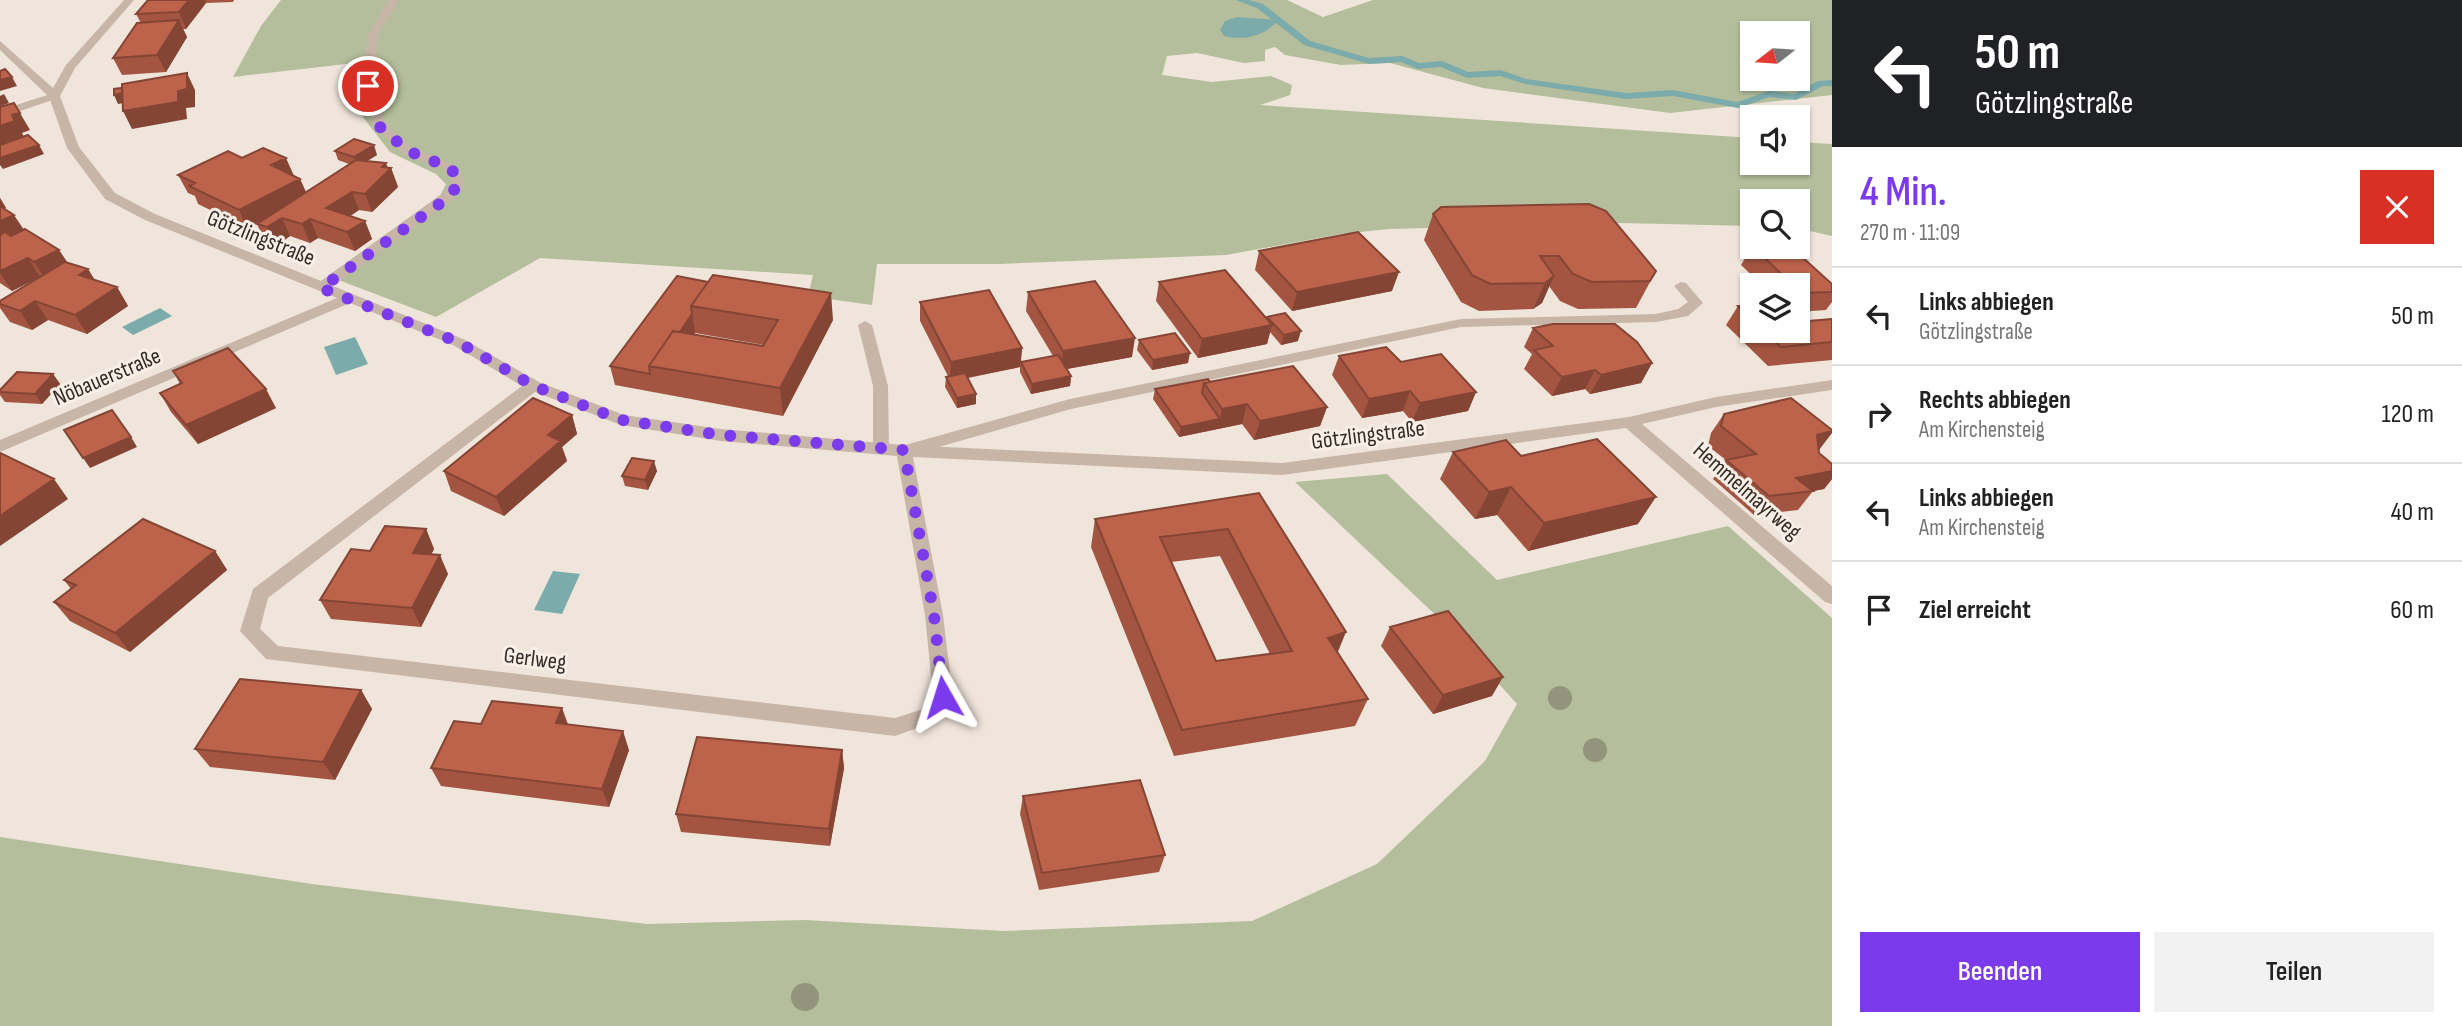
<!DOCTYPE html>
<html lang="de">
<meta charset="utf-8">
<style>
body{margin:0;font-family:"Sofia Sans Condensed",sans-serif;background:#f2f2f2;color:#222;height:100vh;display:flex;flex-direction:column;font-size:26px;white-space:nowrap}
*{box-sizing:border-box;margin:0}
p{font-size:23px;color:#767676}
.icon{flex:none;width:38px;height:38px;fill:none;stroke:currentColor;stroke-width:2;stroke-linecap:round;stroke-linejoin:round}
.map{position:relative;flex:1;overflow:hidden}
.side{display:flex;flex-direction:column;background:#fff;width:630px}
.side>*{flex:none}
.guide{background:#202124;color:#fff;overflow:hidden}
.needle{width:46px;rotate:253deg}
.fabs{position:absolute;left:1740px;top:21px;display:grid;gap:14px}
.fabs a{display:grid;place-items:center;width:70px;height:70px;border-radius:0px;background:#fff;box-shadow:0 2px 5px #0004;font-size:35px}
.pin{position:absolute;display:grid;place-items:center;width:60px;height:60px;color:#fff;margin:-30px;border:4px solid #fff;border-radius:50%;box-shadow:0 2px 7px #0007}
.me{position:absolute;width:77px;margin:-38px;rotate:354deg;stroke-linejoin:round;filter:drop-shadow(0 0 5px #0008)}
.turn{display:flex;align-items:center;gap:24px;height:147px;padding:0 28px;font-size:32px}
.turn .icon{width:91px;height:91px;stroke-width:2.5}
.turn b{display:block;font-size:49px;line-height:60px}
.round{display:grid;place-items:center;flex:none;width:74px;height:74px;border-radius:0px;background:#f2f2f2}
.summary{display:flex;align-items:center;justify-content:space-between;height:119px;padding:0 28px}
h1{font-size:42px;font-weight:600;line-height:52px;color:#7c3aed}
.action{display:flex;gap:14px;margin-top:auto;padding:14px 28px}
.action a{flex:1;height:80px;border-radius:0px;background:#7c3aed;color:#fff;font-size:28px;font-weight:600;line-height:80px;text-align:center}
.action a+a{background:#f2f2f2;color:#222}
ul{padding:0;list-style:none}
li{display:flex;align-items:center;gap:21px;height:98px;padding:0 28px;border-top:2px solid #e0e0e0}
li div{flex:1}
li b{display:block;font-size:26px}
li em{font-style:normal}
main{display:flex;flex:1;min-height:0}
.map>svg:first-child{display:block}
</style>
<main>
<div class="map">
<svg width="1832" height="1026" viewBox="0 0 1832 1026">
<rect width="100%" height="100%" fill="#f0e5db"/>
<path fill="#b4be9c" fill-rule="evenodd" d="M281,0H1287L1323,17L1373,0H1832V95L1670,113L1483,88L1390,63L1341,65L1285,55L1275,47L1265,50V61L1244,63L1197,53L1167,56L1162,75L1212,82L1271,76L1292,85L1290,95L1260,105L1752,138V163H1797V142L1832,144V236L1797,228V201H1752V226L1621,223L1389,229L1341,234L1226,255L1000,264H877L872,305L808,296L813,275L540,258L436,317L328,276L440,196L446,184L436,174L390,152L355,107V63L233,77L261,26ZM1752,33H1797V79H1752Z
M1387,474L1497,580L1728,526L1832,618V1026H0V837L312,884L647,924L805,920L1004,931L1252,921L1377,864L1485,761L1517,704L1445,624L1295,482Z"/>
<path fill="#7cabab" d="M1237,17L1278,20C1265,36 1244,41 1224,36L1220,30L1225,21Z
M160,308L172,316L133,335L122,327Z
M355,337L368,364L336,375L324,347Z
M553,571L580,574L562,614L534,610Z"/>
<g fill="none" stroke-linecap="round" stroke-linejoin="round">
<path fill="#7cabab" fill-rule="evenodd" d="M1236,0H1249L1263,4L1310,41L1369,58L1402,56L1419,63L1442,61L1468,72L1501,70L1526,79L1626,93L1673,90L1737,102L1769,91L1794,94L1818,81L1832,80V86H1823L1796,100L1770,97L1738,108L1673,96L1626,99L1525,84L1500,76L1467,78L1441,67L1418,69L1401,62L1369,64L1304,45L1257,8Z"/>
<path fill="#c7b5a8" fill-rule="evenodd" d="M54,93L60,96L58,98L0,118V110Z
M1681,282L1686,283L1703,303L1688,316L1656,322L1461,327L1071,409L904,457L896,451L898,447L1070,399L1461,319L1656,314L1678,309L1688,302L1674,286Z
M865,321L872,325L888,386L889,449L881,455L873,449V386L858,325Z"/>
<path fill="#c7b5a8" fill-rule="evenodd" d="M124,0H134L75,68L60,96L79,147L115,193L155,214L321,281L443,193L452,183L446,170L404,154L374,126L362,86L368,35L389,0H399L378,35L374,86L386,125L412,148L455,165L465,183L453,199L333,286L463,339L539,382L624,415L721,429L904,445L1282,463L1629,417L1716,397L1832,380V390L1716,407L1642,424L1832,586V604L1825,602L1626,428L1282,475L913,457L943,615L953,697L937,721L895,736L266,659L240,631L253,589L522,386L453,345L350,303L0,452V440L337,298L145,220L105,199L67,148L49,97L0,50V41L53,88L66,65ZM535,392L621,425L721,441L897,456L925,615L933,695L923,709L895,718L278,646L260,629L268,598Z"/>
</g>
<g fill="#92947b">
<circle cx="1560" cy="698" r="12"/>
<circle cx="1595" cy="750" r="12"/>
<circle cx="805" cy="997" r="14"/>
</g>
<path fill="#a35541" fill-rule="evenodd" d="M148,0H234L233,2L206,3L186,29H183L187,37L166,72L122,75L113,58L141,23L136,14Z
M335,151L377,155L367,161L391,168L398,187L372,212L359,210L350,216L365,221L372,239L355,251L318,238L310,243L290,236L276,246L265,242L257,224L258,222L247,228L198,204L195,196L188,193L178,175L242,158L300,179L306,192L349,164L338,160Z
M0,198L6,208L4,209L24,230L59,250L67,262L88,269L95,280L117,287L128,306L87,334L48,320L32,330L10,322L0,308V301L40,277L12,291L0,283Z
M1433,214L1656,271L1636,308L1578,309L1560,301L1549,286L1542,303L1533,309L1479,311L1461,302L1424,240Z
M1752,247L1832,284V302L1826,310L1797,312V285H1762L1741,265Z
M1259,251L1392,291L1292,311L1255,270Z
M677,276L833,320L783,416L615,385L610,366ZM695,333L764,345L763,346L694,335Z
M1159,282L1267,319V317L1298,341L1281,345L1270,332L1267,344L1198,358L1156,301Z
M1028,292L1132,357L1067,369L1071,376L1070,386L1031,394L1020,372V367L968,378L976,394V404L957,408L945,387L946,377L948,376L920,321V302L1022,348L1021,362L1053,356L1026,311Z
M1752,305V331H1797L1832,319V360L1768,366L1726,325L1738,306Z
M1533,328L1652,363L1641,383L1590,394L1585,389L1552,396L1524,369L1532,354L1524,347Z
M1139,340L1188,363L1152,370L1137,350Z
M1339,356L1476,392L1468,411L1412,422L1403,411L1362,418L1332,375Z
M173,371L276,408L198,444L171,412L160,393L180,384Z
M53,374L60,384L42,404L5,402L0,395V390Z
M1210,382L1327,407L1320,426L1254,440L1242,424L1179,437L1153,399L1155,389Z
M1724,414L1818,450L1819,453L1832,464V479L1824,489L1813,491L1798,510L1754,515L1713,479L1726,460L1708,446L1711,433Z
M572,415L577,434L562,447L567,461L504,516L451,491L444,471Z
M1453,452L1521,456L1638,524L1528,551L1497,515L1475,519L1440,479Z
M657,471L648,490L625,486L622,476Z
M1259,493L1338,653L1368,699L1355,726L1174,756L1091,547L1095,519ZM1220,556L1270,654L1216,661L1171,562Z
M426,529L434,549L431,554L448,574L421,627L331,619L320,600L370,551Z
M215,551L227,570L130,652L70,621L54,602L71,589L64,580Z
M1390,627L1492,696L1433,714L1381,646Z
M361,690L372,709L335,780L210,767L195,749Z
M481,724H568L629,750L609,807L441,786L431,768Z
M842,750L844,768L830,846L681,832L676,814Z
M1023,796L1165,855L1159,872L1039,890L1020,814Z"/>
<path fill="#844535" d="M189,0H205L206,3L186,29L179,12Z
M179,20L187,37L166,72L157,55Z
M187,73L195,90V107L186,108L187,119L132,129L123,111L178,91Z
M12,77L17,86L0,91V80Z
M141,84L146,99L118,104L114,95Z
M4,94L9,103L1,106L3,110L0,111V96Z
M14,103L30,130L22,133L25,139L0,146V126L12,115Z
M39,145L44,154L3,169L0,165V158Z
M374,145L377,155L357,167L354,157Z
M286,158L294,176L271,165Z
M386,163L389,171L391,168L398,187L372,212L365,194L382,167Z
M300,179L308,197L247,228L239,210Z
M352,192L359,210L334,227L326,208Z
M0,198L6,208L0,210Z
M14,215L26,233L0,245V221Z
M282,218L290,236L276,246L267,227Z
M310,219L318,238L310,243L302,224Z
M365,221L372,239L355,251L347,232Z
M59,250L71,268L46,280L34,262Z
M28,258L40,277L12,291L0,273V271Z
M88,269L99,288L79,275Z
M1399,272L1392,291L1292,311L1297,292Z
M1554,276L1542,303L1533,309L1545,283Z
M117,287L128,306L87,334L75,315Z
M831,293L833,320L783,416L780,388Z
M35,301L48,320L32,330L20,311Z
M692,314L695,333L670,370L655,367Z
M1272,325L1267,344L1198,358L1202,339Z
M1301,331L1298,341L1281,345L1284,335Z
M1135,338L1132,357L1061,370L1063,351Z
M1022,348L1020,367L950,381L951,362Z
M1190,353L1188,363L1152,370L1153,360Z
M1652,363L1641,383L1590,394L1601,375Z
M1595,370L1585,389L1552,396L1562,377Z
M53,374L60,384L42,404L35,394Z
M1071,376L1070,386L1031,394L1032,384Z
M266,389L276,408L198,444L186,425Z
M1410,391L1403,411L1362,418L1369,399Z
M1476,392L1468,411L1412,422L1420,403Z
M976,394V404L957,408V398Z
M1247,404L1242,424L1179,437L1181,427L1220,419L1222,409Z
M1327,407L1320,426L1254,440L1260,421Z
M572,415L577,434L562,447L567,461L504,516L496,497L548,435Z
M1832,431V433L1819,450L1817,435Z
M131,437L137,447L90,468L83,458Z
M654,461L657,471L648,490L645,480Z
M1832,471V479L1824,489L1813,491L1796,478Z
M54,479L68,499L0,546V516Z
M1511,487L1497,515L1475,519L1489,492Z
M1656,497L1638,524L1528,551L1544,523Z
M426,529L434,549L422,572L413,553Z
M215,551L227,570L130,652L115,633Z
M440,555L448,574L421,627L412,608Z
M1346,632L1335,659L1328,638Z
M1503,677L1492,696L1433,714L1443,695Z
M361,690L372,709L335,780L323,762Z
M562,708L569,727L556,723Z
M623,731L629,750L609,807L602,789Z
M842,750L844,768L830,846L829,829Z"/>
<path fill="#bd634c" stroke="#844535" stroke-width="2" fill-rule="evenodd" d="M148,0H189L179,12L136,14Z
M179,20L157,55L113,58L137,23Z
M5,69L12,77L0,80V71Z
M187,73V89L178,91V102L123,111L122,84Z
M122,88V93L114,95V89Z
M14,103L20,113L12,115L15,121L0,126V107Z
M28,135L39,145L0,158V145Z
M354,139L374,145L354,157L335,151Z
M263,148L286,158L271,165L300,179L239,210L189,186L195,183L178,175L228,151L242,158Z
M356,160L386,163L382,167L391,168L365,194L352,192L326,208L365,221L347,232L310,219L302,224L282,218L267,227L257,224Z
M1589,204L1606,211L1656,271L1650,281L1592,282L1573,274L1559,256H1540L1554,276L1545,283L1490,284L1472,275L1433,214L1441,207Z
M0,206L14,215L0,221Z
M25,229L59,250L34,262L28,258L0,271V235L5,232L11,236Z
M1358,232L1399,272L1297,292L1259,251Z
M1753,247H1791L1832,284V292L1801,293L1797,290V285H1793Z
M65,262L88,269L79,275L117,287L75,315L35,301L20,311L0,304V301Z
M1225,270L1272,325L1202,339L1159,282Z
M713,275L831,293L780,388L649,366L673,331L763,346L778,320L691,306Z
M677,276L708,282L691,306L692,314L680,332L673,331L649,366L650,374L610,366Z
M1095,281L1135,338L1063,351L1028,292Z
M989,290L1022,348L951,362L920,302Z
M1752,305V319L1738,306Z
M1285,313L1301,331L1284,335L1267,317Z
M1832,319V342L1781,347L1764,331H1797V322Z
M1553,324H1615L1637,342L1652,363L1601,375L1595,370L1562,377L1534,350L1553,346L1533,328Z
M1175,333L1190,353L1153,360L1139,340Z
M1386,347L1401,362L1441,354L1476,392L1420,403L1410,391L1369,399L1339,356Z
M228,348L266,389L186,425L160,393L182,383L173,371Z
M1058,355L1071,376L1032,384L1021,362Z
M1293,366L1327,407L1260,421L1247,404L1222,409L1204,383Z
M17,372L53,374L35,394L0,392V390Z
M965,373L976,394L957,398L946,377Z
M1208,379L1210,382L1204,383L1202,393L1220,419L1181,427L1155,389Z
M533,398L572,415L548,435L561,441L496,497L444,471Z
M1791,398L1832,430V431L1817,435L1819,453L1832,464V471L1796,478L1813,491L1769,496L1726,460L1756,454L1721,426L1724,414Z
M112,410L131,437L83,458L64,430Z
M1597,439L1656,497L1544,523L1511,487L1489,492L1453,452L1506,440L1521,456Z
M0,453L54,479L0,516Z
M632,458L654,461L645,480L622,476Z
M1259,493L1346,632L1328,638L1368,699L1182,730L1095,519ZM1228,529L1292,651L1216,661L1160,537Z
M143,519L215,551L115,633L54,602L76,585L64,580Z
M385,526L426,529L413,553L440,555L412,608L320,600L351,549L370,551Z
M1448,611L1503,677L1443,695L1390,627Z
M240,679L361,690L323,762L195,749Z
M492,701L562,708L556,723L623,731L602,789L431,768L454,721L481,724Z
M697,737L842,750L829,829L676,814Z
M1140,780L1165,855L1042,873L1023,796Z"/>
<g fill="none" stroke-linecap="round" stroke-linejoin="round">
<path stroke="#7c3aed" stroke-width="12" stroke-dasharray="0 21.6" d="M368,86L380,127L408,151L451,168L459,183L449,197L321,288L458,342L534,386L621,420L721,435L904,450L934,615L943,697"/>
</g>
<g text-anchor="middle" dominant-baseline="central" stroke-width="6" stroke-linejoin="round" paint-order="stroke">
<g font-size="23" fill="#342b28" stroke="#f8f0e7">
<text transform="translate(261 238) rotate(22)">Götzlingstraße</text>
<text transform="translate(107 377) rotate(-23)">Nöbauerstraße</text>
<text transform="translate(1368 435) rotate(-7)">Götzlingstraße</text>
<text transform="translate(1747 491) rotate(41)">Hemmelmayrweg</text>
<text transform="translate(535 659) rotate(7)">Gerlweg</text>
</g>
</g>
</svg>
<div class="fabs">
<a><svg class="needle" viewBox="-14 -14 28 28"><path d="M0-13l5 13h-10z" fill="#e53935"/><path d="M0 13l5-13h-10z" fill="#767676"/></svg></a>
<a><svg class="icon" aria-label="sound" viewBox="0 0 24 24"><path d="M4 9h4l5-4v14l-5-4H4zM17 9q2 3 0 6"/></svg></a>
<a><svg class="icon" aria-label="search" viewBox="0 0 24 24"><circle cx="10" cy="10" r="6"/><path d="M15 15l6 6"/></svg></a>
<a><svg class="icon" aria-label="layers" viewBox="0 0 24 24"><path d="M12 4l9 5-9 5-9-5zM3 14l9 5 9-5"/></svg></a>
</div>
<div class="pin" style="left:368px;top:86px;background:#d93025"><svg class="icon" aria-label="arrive" viewBox="0 0 24 24"><path d="M6 21V4h12l-3 4 3 4H6"/></svg></div>
<svg class="me" style="left:943px;top:697px" viewBox="-20 -20 40 40"><path d="M0-17L14 15 0 8-14 15z" fill="#7c3aed" stroke="#fff" stroke-width="4"/></svg>
</div>
<section class="side">
<div class="guide">
<div class="turn"><svg class="icon" aria-label="left" viewBox="0 0 24 24"><path d="M17 20v-9H6M10 6l-5 5 5 5"/></svg><div><b>50 m</b>Götzlingstraße</div></div>
</div>
<div class="summary"><div><h1>4 Min.</h1><p>270 m · 11:09</p></div><a class="round" style="background:#d93025;color:#fff"><svg class="icon" aria-label="close" viewBox="0 0 24 24"><path d="M6 6l12 12M18 6L6 18"/></svg></a></div>
<ul>
<li><svg class="icon" aria-label="left" viewBox="0 0 24 24"><path d="M17 20v-9H6M10 6l-5 5 5 5"/></svg><div><b>Links abbiegen</b><p>Götzlingstraße</p></div><em>50 m</em></li>
<li><svg class="icon" aria-label="right" viewBox="0 0 24 24"><path d="M7 20v-9h11M14 6l5 5-5 5"/></svg><div><b>Rechts abbiegen</b><p>Am Kirchensteig</p></div><em>120 m</em></li>
<li><svg class="icon" aria-label="left" viewBox="0 0 24 24"><path d="M17 20v-9H6M10 6l-5 5 5 5"/></svg><div><b>Links abbiegen</b><p>Am Kirchensteig</p></div><em>40 m</em></li>
<li><svg class="icon" aria-label="arrive" viewBox="0 0 24 24"><path d="M6 21V4h12l-3 4 3 4H6"/></svg><div><b>Ziel erreicht</b></div><em>60 m</em></li>
</ul>
<div class="action"><a>Beenden</a><a>Teilen</a></div>
</section>
</main>
